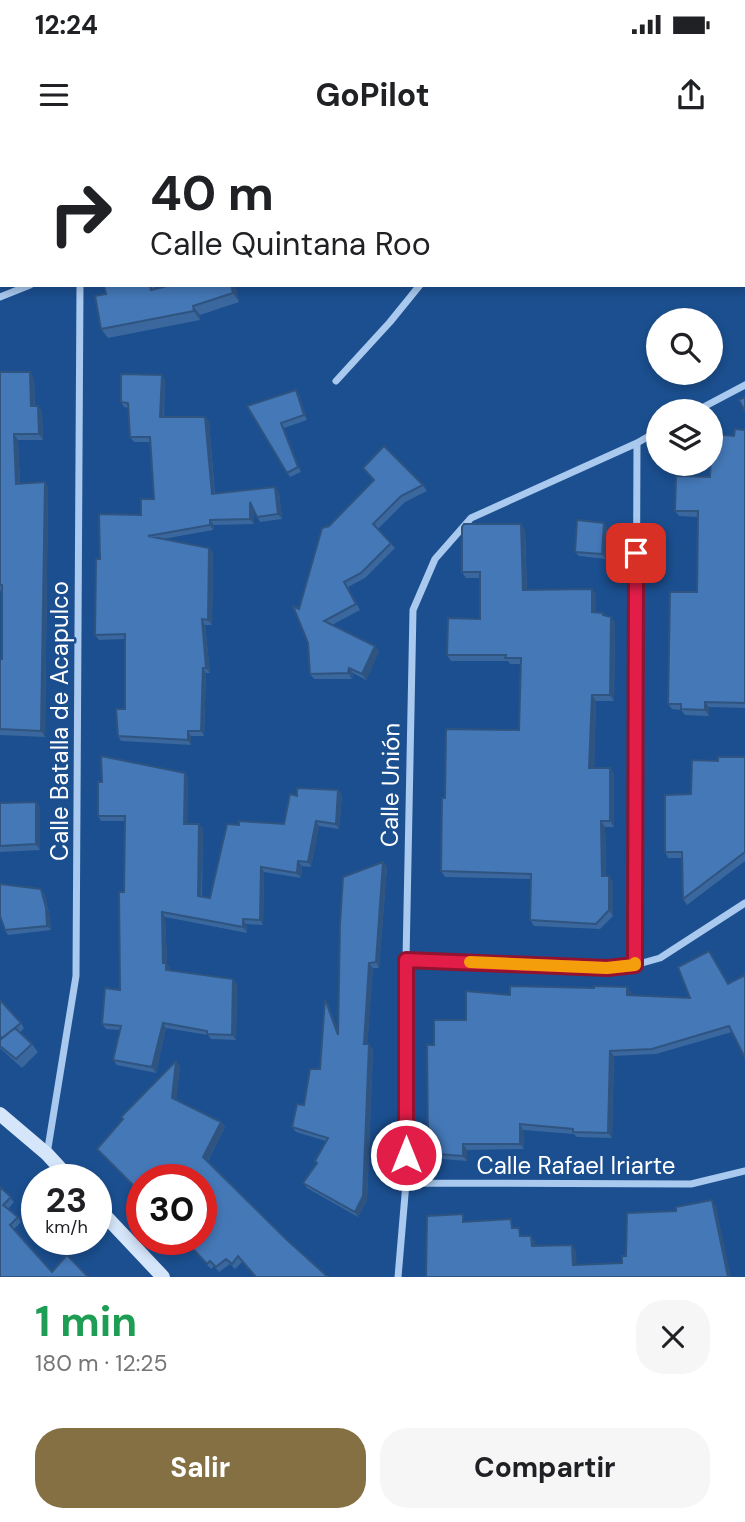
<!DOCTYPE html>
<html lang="es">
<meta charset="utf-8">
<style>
body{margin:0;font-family:"DM Sans",sans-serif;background:#f6f6f6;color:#202124;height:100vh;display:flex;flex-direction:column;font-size:26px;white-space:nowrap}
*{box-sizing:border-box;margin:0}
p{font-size:23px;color:#757577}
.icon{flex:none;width:38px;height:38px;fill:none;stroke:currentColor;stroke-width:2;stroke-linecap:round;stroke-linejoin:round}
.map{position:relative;height:1137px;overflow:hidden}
.panel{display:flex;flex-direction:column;background:#fff;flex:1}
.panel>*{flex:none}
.top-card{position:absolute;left:0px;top:0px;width:746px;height:147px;box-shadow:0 4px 10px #0003;background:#fff;color:#202124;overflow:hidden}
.tools{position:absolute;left:646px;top:168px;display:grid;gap:14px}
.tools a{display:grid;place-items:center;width:77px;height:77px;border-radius:50%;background:#fff;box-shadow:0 4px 10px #0003;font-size:35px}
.speed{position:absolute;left:21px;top:1024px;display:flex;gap:14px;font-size:35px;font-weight:700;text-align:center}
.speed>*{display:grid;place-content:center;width:91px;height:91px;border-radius:50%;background:#fff;box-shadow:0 4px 10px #0003;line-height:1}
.speed small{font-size:18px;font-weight:400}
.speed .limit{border:10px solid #d22;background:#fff;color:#111}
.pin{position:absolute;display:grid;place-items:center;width:60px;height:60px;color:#fff;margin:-30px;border-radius:14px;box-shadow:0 4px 10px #0006}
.me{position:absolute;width:77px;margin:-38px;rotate:0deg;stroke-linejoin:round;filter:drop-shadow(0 0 5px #0008)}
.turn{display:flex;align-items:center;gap:24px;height:147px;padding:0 35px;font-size:32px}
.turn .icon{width:91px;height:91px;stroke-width:2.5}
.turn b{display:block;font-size:49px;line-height:60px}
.round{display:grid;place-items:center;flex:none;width:74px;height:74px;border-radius:28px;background:#f6f6f6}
.head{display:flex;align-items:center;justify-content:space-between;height:119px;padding:0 35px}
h1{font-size:42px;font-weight:700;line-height:52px;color:#1e9e55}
.button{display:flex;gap:14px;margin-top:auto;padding:14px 35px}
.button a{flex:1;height:80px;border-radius:28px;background:#847042;color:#fff;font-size:28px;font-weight:700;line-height:80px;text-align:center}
.button a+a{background:#f6f6f6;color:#202124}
.status{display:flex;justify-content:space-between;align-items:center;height:49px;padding:0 35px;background:#fff;direction:ltr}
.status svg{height:19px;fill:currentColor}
header{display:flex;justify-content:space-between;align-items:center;height:91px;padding:0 35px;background:#fff;font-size:32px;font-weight:700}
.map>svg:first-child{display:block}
</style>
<div class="status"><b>12:24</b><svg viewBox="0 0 49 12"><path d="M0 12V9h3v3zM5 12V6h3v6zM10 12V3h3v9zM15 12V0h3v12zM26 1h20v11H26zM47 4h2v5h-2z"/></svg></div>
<header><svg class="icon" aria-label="menu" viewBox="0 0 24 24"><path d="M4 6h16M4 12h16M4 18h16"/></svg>GoPilot<svg class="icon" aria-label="share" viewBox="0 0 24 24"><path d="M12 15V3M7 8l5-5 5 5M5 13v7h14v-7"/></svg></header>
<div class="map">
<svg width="745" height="1137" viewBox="0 0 745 1137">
<rect width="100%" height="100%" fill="#1b4f8f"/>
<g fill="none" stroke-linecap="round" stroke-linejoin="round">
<path stroke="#a9c9ee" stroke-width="7" d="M514,2L521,0
M535,2L537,0
M0,157L30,145
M336,241L390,182L420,145
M696,271L745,245
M406,820L607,828L635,825L660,818L745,763
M635,825L637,303
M47,1014L76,836L80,145
M406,1043L691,1044L745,1031
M398,1137L406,1043V820L413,470L435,419L471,378L637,303L658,291"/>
<path stroke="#d6e6fa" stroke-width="14" d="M0,974L47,1014L71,1040
M96,1066L163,1137"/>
</g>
<path fill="#3a679d" d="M107,145H155V149L235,145L239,162L200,175V180L108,198L101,189Z
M0,232L34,238L35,266H38L42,272L43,300H18L20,344L48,347L45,597L0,595V519H2V451H0Z
M162,235L165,240L164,277H205L209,282L215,353L275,347L279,352L282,379L260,382L254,370V384L214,385L213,390L163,399L209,408L213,413L212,485H205L210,533H206L204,596H191V605L121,601L118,596L125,569V499L99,500L95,495L100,419L154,359L150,302H134L130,297L129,268L124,267L121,262Z
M299,255L307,280L284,288L301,332L290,337L247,266Z
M745,290V568L709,567V576L685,575L681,570L672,569L668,564L697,452L698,377L679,376L675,371L710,337L734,296Z
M363,328L423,345L427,351L405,362L378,389L395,408L365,438L348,447L360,470L332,485L379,511L366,540L353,533L352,539H314L310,534L308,503L299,469L329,386L374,341Z
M604,383L607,388L606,419L579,416L575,412Z
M521,384L525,390L527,450L596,454V472L603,473L606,476L615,483L614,561H596L594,628H610L614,634V687H605L606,736L613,742V776L600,789L534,786L530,780L531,739L445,737L441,731L445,658L519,590L520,524H510L508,521H451L447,515L480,479V438H466L462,432Z
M745,617V721L687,765L683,759L682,718H668L665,712L691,654Z
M185,633L188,638L187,684H199L203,689L202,757L210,758L284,684L297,656L338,650L342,655L339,689L319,686L311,727L302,726L301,738L264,732L263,785L246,784L247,793L165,777L167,823L170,828V830L233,839L237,844L236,900L211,899L208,895L166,888L156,933L117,925L113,920L120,890L106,889L102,884L120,850L124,752L125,681H101L98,676Z
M36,662L40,668V710L0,712V663Z
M383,722L387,727L379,828H373L367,904L373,909L367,1061L358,1077L307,1048L303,1043L317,1023L315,1021L326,1001L296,992L292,987L304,965L320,929L325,859L328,864L338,891Z
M41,749L44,753L49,773L51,790L8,795L5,790Z
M713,817L729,844L732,892L656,914L614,916L612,998L577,997L574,994L523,990L524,1009L467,1010V1021L441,1019L428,1005L434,905L466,880L510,855L594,848L627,847L631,852L630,855L690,858Z
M0,860L21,883L24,888L20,893L32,904L38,912L22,928L0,908V900L2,899L0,897Z
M180,926L176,960L221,982L225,987L208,1021L287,1100L328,1137H255L242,1122L235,1129L230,1124L219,1132L214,1126L211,1129L183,1099H201L142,1040V1055L101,1014L97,1009Z
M0,1047L14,1062L8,1069L18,1077L21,1082L14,1089L52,1132L0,1137Z"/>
<path fill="#305480" d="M231,145H235L239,162L233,153Z
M193,166L200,175V180L194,171Z
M30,232L34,238L35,271L31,266Z
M162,235L165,240L163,283L160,277Z
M296,250L299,255L307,280L304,275Z
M38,266L42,272L43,300L39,294Z
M205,277L209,282L215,359L212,354Z
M281,283L284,288L301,332L298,327Z
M14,294L18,300L20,349L16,344Z
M45,342L48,347L45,597L41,591Z
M275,347L279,352L282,379L278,374Z
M250,362L254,367V384L250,379Z
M210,380L214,385L213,390L210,385Z
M604,383L607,388L606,419L602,414Z
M521,384L525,390L527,455L523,450Z
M209,408L213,413L212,485L208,480Z
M592,449L596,454V478L592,472Z
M611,477L615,483L614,561L610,555Z
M202,479L205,485L210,533L206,528Z
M375,506L379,511L366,540L362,534Z
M203,528L206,533L204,596L201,591Z
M349,528L353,533L352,539L348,533Z
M592,555L596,561L594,634L589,628Z
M705,562L709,567V576L705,570Z
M188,591L191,596V605L188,600Z
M610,628L614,634V687L610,681Z
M185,633L188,638L187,689L184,684Z
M338,650L342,655L339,689L336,684Z
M36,662L40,668V710L36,704Z
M316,681L319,686L311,727L308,722Z
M601,681L605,687L606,742L602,736Z
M199,684L203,689L201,761L198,756Z
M298,721L302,726L301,738L297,733Z
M383,722L387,727L379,828L376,822Z
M261,727L264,732L263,785L260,780Z
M609,736L613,742V776L609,770Z
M41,749L44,753L49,773L51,790L47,786Z
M162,772L165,777L167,823L170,828V835L163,823Z
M243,779L246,784L247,793L243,787Z
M369,823L373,828L367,909L364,904Z
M233,839L237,844L236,900L232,895Z
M627,847L631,852L630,860L627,855Z
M325,859L328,864L342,900L338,895Z
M163,883L166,888L156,933L152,927Z
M369,904L373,909L367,1061L358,1077L355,1072Z
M610,911L614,916L612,998L608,993Z
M176,921L180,926L176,963L172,958Z
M221,982L225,987L207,1022L203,1017Z
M520,984L523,990L524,1009L520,1004Z
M463,1004L467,1010V1021L463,1016Z
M712,1060L716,1066L731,1137H728Z
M531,1096L535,1102L536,1112L532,1106Z
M572,1105L576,1111L577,1131L573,1125Z"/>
<path fill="#4478b7" stroke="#305480" stroke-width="2" d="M111,0H146V2H112Z
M2,50V96L1,89L0,90V51Z
M107,145H150L151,150L171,145H231L233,153L193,166L194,171L101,189L95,156L106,154L104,146Z
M0,232H30L31,266H38L39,294H14L16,344L45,342L41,591L0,589V519H2V445H0Z
M121,234L162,235L160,277H205L212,354L275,347L278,374L257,377L250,362V379L210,380V385L148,396L209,408L208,480L202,479L206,528H203L201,591H188V600L118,596L116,569H125V494L95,495L96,419H100L99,374L141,375V359H154L150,297H130L128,263L121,262Z
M296,250L304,275L281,283L298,327L287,333L247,266Z
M745,257V271L739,260Z
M735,289L745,290V563L705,562V570L681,569V564H668L670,452H697L698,371H675L676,336L710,337L712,294L734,296Z
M384,306L423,345L401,356L373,384L391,403L361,433L344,442L356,464L324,481L375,506L362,534L349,528L348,533L310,534L308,503L293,466L299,469L322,388L329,386L374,340L363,328Z
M577,380L604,383L602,414L575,412Z
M464,384H521L523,450L592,449V472L603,473V475L611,477L610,555H592L589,628H610V681H601L602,736H609V770L596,784L530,780L531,734L441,731L442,658H445L446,589L519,590L521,518H505L506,515H447L448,478L480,479V432H462V387Z
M101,616L185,633L184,684H199L198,756L210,758L227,684L239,685V681L284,684L290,654L297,656V648L338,650L336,684L316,681L308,722L298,721L297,733L261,727L260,780L243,779V787L162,772L163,823H166V830L233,839L232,895L207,894V891L163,883L152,927L113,920L121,886L102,884L105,848L120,850L119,752H124L125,676H98V642H102Z
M718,617H745V712L683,759L682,712H665V655L691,654L692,620L718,621Z
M36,662V704L0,706V663Z
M383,722L376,822L369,823L364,904H369L363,1056L355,1072L303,1043L317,1023L315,1021L328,998L292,987L297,964L304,965L310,929H320L325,859L338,895L340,784L343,737Z
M0,744L41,749L46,768L47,786L5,790L0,776Z
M709,811L728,844L745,835V918L729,886L652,909L610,911L608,993L573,992V989L520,984V1004H463V1016L437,1014L428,1005L427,905H434V880H466V851L510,855V846L594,848V846L627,847V855L690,858L678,827Z
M0,860L21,883L2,898L0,896Z
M15,888L32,904L16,919L0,906V900Z
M176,921L172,958L221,982L203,1017L287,1100L328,1137H256L238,1116L232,1124L226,1119L216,1127L210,1121L207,1124L184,1099H201V1040H142V1054L97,1009L123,979L121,977Z
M0,1047L11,1057L3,1065L18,1077L10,1085L52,1132L67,1115L88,1137H0Z
M712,1060L728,1137H426L427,1076L463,1074V1082L511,1079L512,1088H519L520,1096H531L532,1106L572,1105L573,1125L622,1123V1116H626L627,1073L676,1071V1067Z"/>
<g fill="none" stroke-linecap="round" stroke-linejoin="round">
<defs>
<path id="route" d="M406,1015V820L607,828L635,825L636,413"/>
</defs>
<use href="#route" stroke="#92132f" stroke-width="18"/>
<use href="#route" stroke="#e11d48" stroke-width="12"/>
<path stroke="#f59e0b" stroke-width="12" d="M470,822L607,828L635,825V823"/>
</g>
<g text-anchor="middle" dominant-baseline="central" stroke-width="5" stroke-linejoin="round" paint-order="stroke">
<g font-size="24" fill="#fff" stroke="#1b4f8f">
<text transform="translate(59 581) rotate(-90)">Calle Batalla de Acapulco</text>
<text transform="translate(390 645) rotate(-89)">Calle Unión</text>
<text x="576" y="1025">Calle Rafael Iriarte</text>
</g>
</g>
</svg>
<div class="tools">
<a><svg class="icon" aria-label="search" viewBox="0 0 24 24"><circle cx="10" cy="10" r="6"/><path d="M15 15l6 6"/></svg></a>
<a><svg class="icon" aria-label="layers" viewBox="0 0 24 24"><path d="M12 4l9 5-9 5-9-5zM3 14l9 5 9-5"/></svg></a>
</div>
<div class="speed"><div>23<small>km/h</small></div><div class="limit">30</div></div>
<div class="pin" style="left:636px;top:413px;background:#d93025"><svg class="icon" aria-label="arrive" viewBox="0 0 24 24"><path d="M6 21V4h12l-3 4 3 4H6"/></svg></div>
<svg class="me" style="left:406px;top:1015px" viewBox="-20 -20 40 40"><circle r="17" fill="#e11d48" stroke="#fff" stroke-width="3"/><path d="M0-11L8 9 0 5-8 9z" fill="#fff"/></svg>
<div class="top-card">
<div class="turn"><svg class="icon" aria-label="right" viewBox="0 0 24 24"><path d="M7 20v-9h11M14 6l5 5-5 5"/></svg><div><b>40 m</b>Calle Quintana Roo</div></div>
</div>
</div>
<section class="panel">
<div class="head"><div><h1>1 min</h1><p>180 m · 12:25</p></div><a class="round"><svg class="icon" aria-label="close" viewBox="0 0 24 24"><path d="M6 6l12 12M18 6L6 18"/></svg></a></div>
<div class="button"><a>Salir</a><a>Compartir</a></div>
</section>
